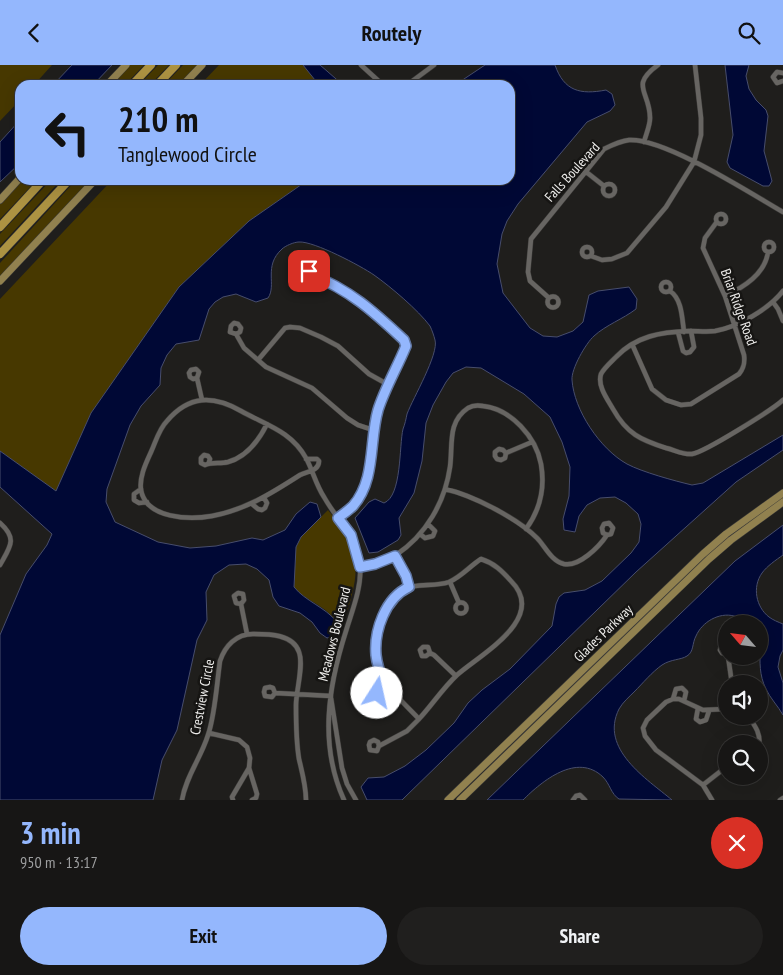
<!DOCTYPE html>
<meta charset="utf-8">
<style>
body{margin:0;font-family:"PT Sans Narrow",sans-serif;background:#201f1e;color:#f1f3f6;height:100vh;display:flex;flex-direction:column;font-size:19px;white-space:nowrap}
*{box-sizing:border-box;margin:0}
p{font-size:16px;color:#9e9fa0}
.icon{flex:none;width:28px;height:28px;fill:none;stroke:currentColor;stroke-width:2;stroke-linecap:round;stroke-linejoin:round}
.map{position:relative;height:735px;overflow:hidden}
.panel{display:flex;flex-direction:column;background:#171615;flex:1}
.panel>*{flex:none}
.guide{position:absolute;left:15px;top:15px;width:500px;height:105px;border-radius:15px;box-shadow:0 5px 20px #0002,0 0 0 1px #363534;background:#94b7fd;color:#111;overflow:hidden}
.needle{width:32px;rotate:298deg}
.controls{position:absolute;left:718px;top:550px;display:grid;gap:10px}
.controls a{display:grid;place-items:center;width:50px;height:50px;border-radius:50%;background:#171615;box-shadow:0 5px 20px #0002,0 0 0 1px #363534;font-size:25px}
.pin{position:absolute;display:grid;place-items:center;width:42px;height:42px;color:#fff;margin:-21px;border-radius:10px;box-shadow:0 2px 8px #0006}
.me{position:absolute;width:55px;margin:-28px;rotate:10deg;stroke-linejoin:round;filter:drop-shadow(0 0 4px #0008)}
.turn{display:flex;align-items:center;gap:18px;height:105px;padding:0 20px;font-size:22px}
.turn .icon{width:65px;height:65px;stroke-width:2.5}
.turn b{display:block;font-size:35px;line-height:42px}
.round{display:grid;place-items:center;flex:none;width:52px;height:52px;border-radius:26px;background:#201f1e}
.summary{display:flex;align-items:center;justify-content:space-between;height:85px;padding:0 20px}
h1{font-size:30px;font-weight:800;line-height:38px;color:#94b7fd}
.primary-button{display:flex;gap:10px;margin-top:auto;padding:10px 20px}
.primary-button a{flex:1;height:58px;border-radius:30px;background:#94b7fd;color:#111;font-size:20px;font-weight:800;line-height:58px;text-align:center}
.primary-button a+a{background:#201f1e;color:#f1f3f6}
header{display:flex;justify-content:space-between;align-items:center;height:65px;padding:0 20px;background:#94b7fd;color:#111;font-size:22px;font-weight:800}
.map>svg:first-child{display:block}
</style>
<header><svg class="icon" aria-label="back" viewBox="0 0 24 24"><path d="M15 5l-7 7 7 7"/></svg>Routely<svg class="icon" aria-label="search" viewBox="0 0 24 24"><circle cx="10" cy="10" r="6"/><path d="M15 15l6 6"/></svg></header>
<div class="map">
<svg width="783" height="735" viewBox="0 0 783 735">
<rect width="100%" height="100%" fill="#1f1e1c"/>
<path fill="#473800" d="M0,0H52L34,20H20V35L0,56Z
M129,0H144L125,20H110Z
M158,0H169L150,20H139Z
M183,0H198L179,20H164Z
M219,0H303L319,20H200Z
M21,115H37L0,154V138Z
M51,115H61L0,181V169Z
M76,115H91L0,212V198Z
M112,115H308L249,156L179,222L91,348L56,427L0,386V234Z
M328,445C364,490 360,507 343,559C335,556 331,549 324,544C313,536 302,532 294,522L296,482L301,472Z"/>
<path fill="#000835" stroke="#474d6c" d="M72,0H112L93,20H53Z
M303,0H320L343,20H319Z
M485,0H555C564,26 580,30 606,25L612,29L615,40L610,46L587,57L518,139L507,156L502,169L497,199L503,228L530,263L543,271L557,272L573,266L583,257L589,230L598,226L629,222L637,234L636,244C623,254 606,260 594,271C586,278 571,304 572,315C574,345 600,384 627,399C642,407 675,416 692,420L703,418L783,370V385L736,417L636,507L404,733L402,735H367L361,722L368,713L384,712L405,701L426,685L454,658L468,638L482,625L510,604L552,561L556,539L559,532L564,528L585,525L602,516L631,488L639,477L641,459L638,449L626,438L615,432L600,433L587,440L579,451L575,467L564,465L563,454L569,431L570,402L562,377L550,352L524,329L481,303L466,302L453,308L446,317L433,340L426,358L422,396L414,428L399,453L401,470L398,475L378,487L369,488L355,453L369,437L375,434L384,438C402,431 399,381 403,364C405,359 406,354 407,349C413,333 439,289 435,275C434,271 432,265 430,261C418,245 391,222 374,210C361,201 314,176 299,177C294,177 285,181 282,184C263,201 277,220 268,233L256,237L236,229L223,232L215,237L209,244L199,275L176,279L167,290L161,303L160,320L141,341L130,360L107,424L106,437L115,457L158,477L190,483L216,481L252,473L263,475L285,465L296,449L310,437L317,439L321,452L301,472L296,482L294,522C305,536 325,542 337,557L330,572L327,573L320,568L312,557L300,548L279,541L273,532L269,515L257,504L246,499L229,500L214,510L206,527L207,555L197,575L177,665L162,695L153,735H0V570L26,509L47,480L52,469L0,422V386L56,426L91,348L179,222L249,156L308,115H510V20H455Z
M725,0H749L746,11L749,24L756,35L766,45L768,51L764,86L772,116L769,121H763L730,103L727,97L733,70Z
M20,55V98L0,117V77Z
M783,460V490C776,495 767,501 762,508C752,522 756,542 769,552C773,555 778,557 783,559V585L780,591L778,602L783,618V650C778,641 770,633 766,624C759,610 760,597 760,582C761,574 759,567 759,559C745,559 746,555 734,551C719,547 702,557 696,571C692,578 694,587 687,591C681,595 671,594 662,600C652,607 643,618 634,627C629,632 623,637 619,644C599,684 647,714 672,735L619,734C611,729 610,719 603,712C577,687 542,716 523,735H487L735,496Z"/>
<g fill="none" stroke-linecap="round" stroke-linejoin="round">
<defs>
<path id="street" d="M361,0L383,20
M783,8L777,7L773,12L777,18L783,16
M407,20L434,0
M644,77C646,69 650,61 650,53C650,26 629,21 658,0
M585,106L604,121
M603 125a6 6 0 1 1 12 0a6 6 0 1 1-12 0Z
M716 154a5 5 0 1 1 10 0a5 5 0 1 1-10 0Z
M764 182a5 5 0 1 1 10 0a5 5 0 1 1-10 0Z
M582 187a5 5 0 1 1 10 0a5 5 0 1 1-10 0Z
M591,191L602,195L612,194L627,188L666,142L694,97L701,70V53L695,0
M298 209a6 6 0 1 1 12 0a6 6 0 1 1-12 0Z
M310,209C350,225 373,246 404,275L406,281C397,303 385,323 378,345C369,376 376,415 353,441C349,445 343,449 338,453
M661 222a5 5 0 1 1 10 0a5 5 0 1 1-10 0Z
M670,226C682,234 682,253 684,267
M783,226C769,244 738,262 715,266C707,267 698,266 689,266C661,267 636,271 616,292C611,297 604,303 601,309C597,321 608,335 613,344C627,369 641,375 666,383C675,385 683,390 692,389C705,387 772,345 783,335
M725,231C744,222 765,209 768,187
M547.5 237a5.5 5.5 0 1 1 11 0a5.5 5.5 0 1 1-11 0Z
M549,233L530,216L528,207L531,174L604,84C612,80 620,76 629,75C665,73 750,128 783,147
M773,237L778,244L783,256
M678,267L683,286L686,288L690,287L694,282L691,266
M236,269L240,267L241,263L238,259L234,258L231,261L230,267L236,269L244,283L266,302L312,323L347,353L358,360L373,365
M632,279L652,324L666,335L681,340L691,339L739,309C744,303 745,298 744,290L725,231L703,183L705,173L716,158
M258,295L285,263L290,262L300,263L321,272L338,281L369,309L387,319
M197,313L193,314L190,312L189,308L191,305L196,304L199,307L197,313L202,335
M506,388L503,385L499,384L495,387V391L497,394L501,395L505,393L506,388L532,377
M306,394H317L319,396C319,406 308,406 300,410C272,428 245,445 212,451C190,455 146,454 141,425C139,412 146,398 151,387C156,376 159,364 167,356C189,330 213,330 241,346C266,360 291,366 306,393C313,406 316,420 324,432C338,457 357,471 360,501C362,522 352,546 346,566C328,622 319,680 344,735
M209,397L210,394L208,391L204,390L201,393V398L205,400C212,397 220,399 228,397C246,392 259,375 267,359
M141,424L134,429V435L139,438L147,437
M445,424C472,430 517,453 537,473C545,481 551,496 564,499C579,502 599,482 607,470L611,469L613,463L609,458L604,459L602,463L603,468L607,470
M252,439L258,444L262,445L265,443L267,438L264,433
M0,458C18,474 10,482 0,500
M420,469L425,473L433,471L435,466L428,459
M395,491L406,511L409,522
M360,502C372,499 385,497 396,490C426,470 445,437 450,402C453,380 447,357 468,343C473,340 478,340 483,341C511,344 536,372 541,399C545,422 540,445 526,464
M450,517L459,538
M455.5 543a5.5 5.5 0 1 1 11 0a5.5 5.5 0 1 1-11 0Z
M241,539L236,538L234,531L238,528L243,529L244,535L241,539L247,569
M726,579L721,581L720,585L722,588L726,589
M430,588L426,591H422L420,585L423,582H428L430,588L434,590L456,611
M728,591L732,619
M376,623L374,621H369L366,626L370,631H375L377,626L376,623L384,617
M275,628L273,623L270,622L265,623L264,627L265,631L272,632L275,628L331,631
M331,633L342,703L347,719L356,735
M673,634L676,624L682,623L686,627L684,636
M698,643L696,654L700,657L706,655L709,646
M748,651C756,662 761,669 759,682
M209,668L239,675L247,682L250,693L249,703L257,729L256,733L252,735
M379,681L378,677L374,675L370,677L369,680L370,685L377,686L379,681L407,666L419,654C386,620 366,605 382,555C386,543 393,530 404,524C416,518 436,522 449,517C461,512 470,501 481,494C494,498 502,506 511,516C548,553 481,589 457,610C443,623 432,640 419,654
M703,720L726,702
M182,735C186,711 201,693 208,670C215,650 217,617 220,596C225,581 236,569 253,569C269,569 293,569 299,587C304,600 296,626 296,640C296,658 296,676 299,694C302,707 306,721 306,735
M233,735L232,732L249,703
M573,735L576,731L580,730L585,735
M712,735L703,720L656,685L645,671L643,663L647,655L666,637L673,634H679L703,645L726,644
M780,735L783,733"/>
<path id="primary" d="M107,20L126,0
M183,20L202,0
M0,135L20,113
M0,216L95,115
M448,735L703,489L726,469L783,428
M460,735L709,494L731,475L783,437"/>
<path id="highway" d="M132,20L151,0
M157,20L176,0
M0,162L43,115
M0,189L69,115"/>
</defs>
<use href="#street" stroke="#3b3a38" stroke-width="5.5"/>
<use href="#primary" stroke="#3b3a38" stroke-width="8"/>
<use href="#highway" stroke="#3b3a38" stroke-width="9"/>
<use href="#street" stroke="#676562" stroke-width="4.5"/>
<use href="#primary" stroke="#91814f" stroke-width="7"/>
<use href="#highway" stroke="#ad9342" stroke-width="8"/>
</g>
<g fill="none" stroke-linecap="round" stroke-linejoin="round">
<defs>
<path id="route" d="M309,206L310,209C350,225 373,246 404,275L406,281C397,303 385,323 378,345C369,376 376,415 353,441C349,445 343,449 338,453L351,470L360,502L375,499L395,491L406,511L409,522C385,533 374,566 376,590C377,600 380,608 384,617L376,623L377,628"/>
</defs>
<use href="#route" stroke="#6077a4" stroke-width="12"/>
<use href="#route" stroke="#94b7fd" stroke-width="9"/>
</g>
<g text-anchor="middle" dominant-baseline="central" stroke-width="5" stroke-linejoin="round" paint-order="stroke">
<g font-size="14" fill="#eeedeb" stroke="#161513">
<text transform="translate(572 107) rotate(-48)">Falls Boulevard</text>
<text transform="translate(739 242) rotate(70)">Briar Ridge Road</text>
<text transform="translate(603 568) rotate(-44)">Glades Parkway</text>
<text transform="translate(334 569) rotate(-76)">Meadows Boulevard</text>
<text transform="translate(202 632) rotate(-79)">Crestview Circle</text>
</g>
</g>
</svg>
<div class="controls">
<a><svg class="needle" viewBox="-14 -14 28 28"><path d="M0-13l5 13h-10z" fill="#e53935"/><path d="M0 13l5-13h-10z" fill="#9e9fa0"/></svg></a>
<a><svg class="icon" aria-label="sound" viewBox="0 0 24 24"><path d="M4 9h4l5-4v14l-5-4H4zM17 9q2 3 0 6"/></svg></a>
<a><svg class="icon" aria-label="search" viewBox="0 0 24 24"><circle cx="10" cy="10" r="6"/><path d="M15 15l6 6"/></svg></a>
</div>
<div class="pin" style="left:309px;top:206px;background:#d93025"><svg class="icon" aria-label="arrive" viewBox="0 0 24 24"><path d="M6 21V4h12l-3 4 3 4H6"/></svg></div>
<svg class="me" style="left:377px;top:628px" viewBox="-20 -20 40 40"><circle r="19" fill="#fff"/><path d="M0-13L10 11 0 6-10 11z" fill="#94b7fd"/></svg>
<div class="guide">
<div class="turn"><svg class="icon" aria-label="left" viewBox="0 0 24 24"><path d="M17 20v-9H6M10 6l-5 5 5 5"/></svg><div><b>210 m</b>Tanglewood Circle</div></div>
</div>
</div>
<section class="panel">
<div class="summary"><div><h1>3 min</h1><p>950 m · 13:17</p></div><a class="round" style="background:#d93025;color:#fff"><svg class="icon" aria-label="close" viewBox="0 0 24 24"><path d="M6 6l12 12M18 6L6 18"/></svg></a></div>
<div class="primary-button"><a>Exit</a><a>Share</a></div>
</section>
